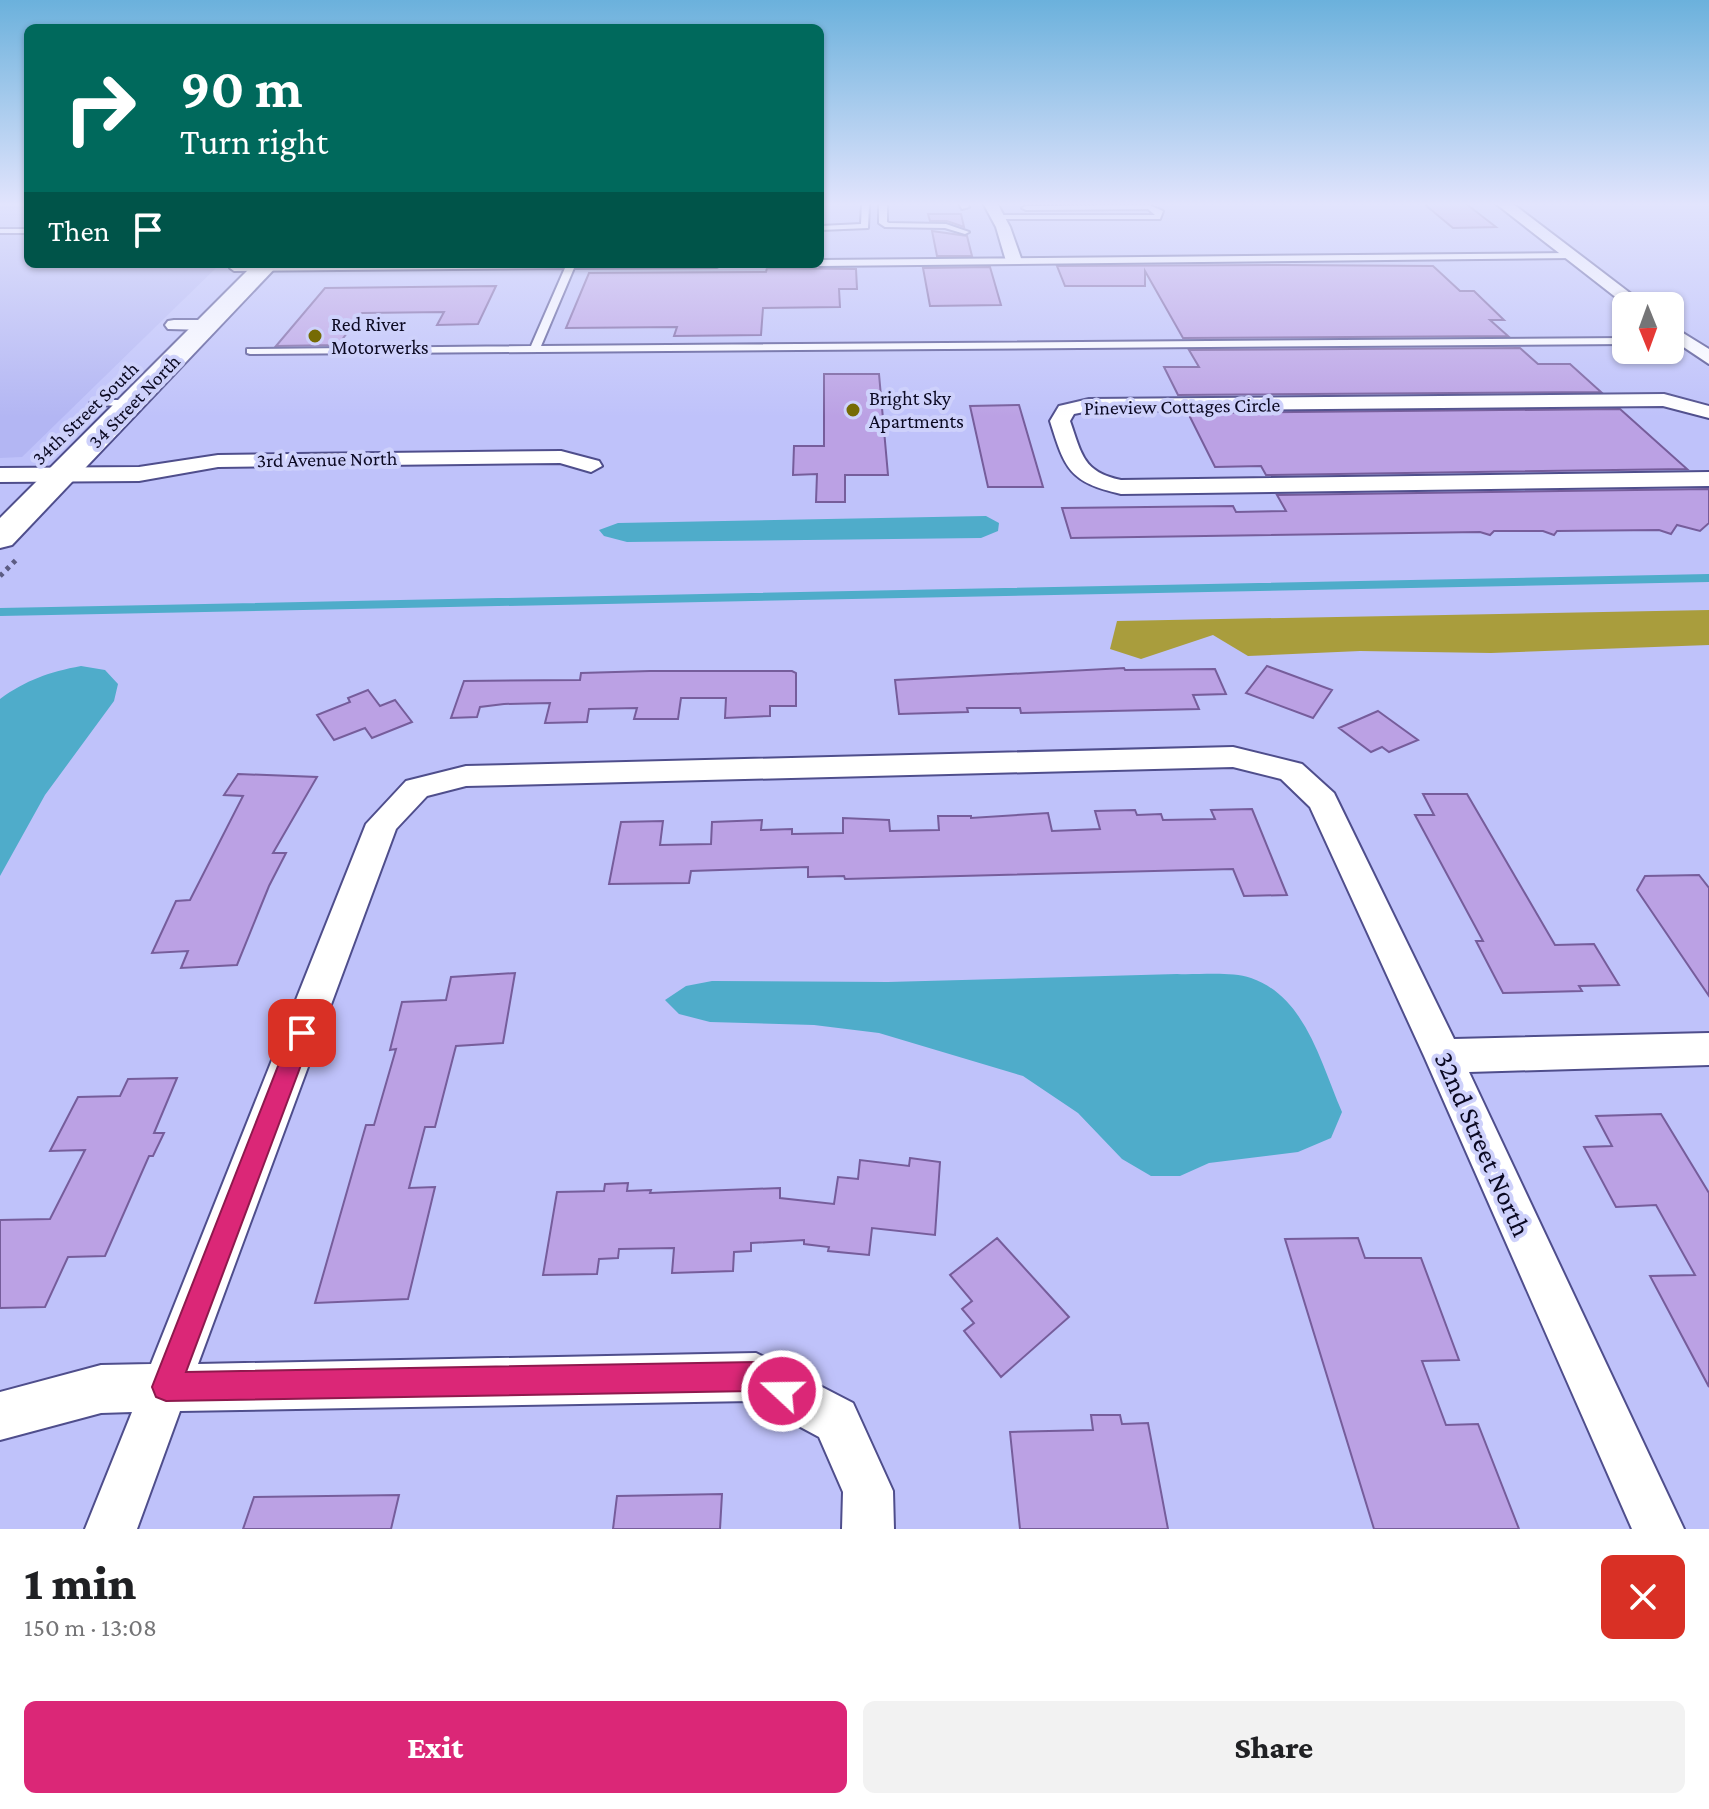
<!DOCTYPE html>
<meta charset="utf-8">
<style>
body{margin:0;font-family:"Crimson Pro",serif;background:#f2f2f2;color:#202124;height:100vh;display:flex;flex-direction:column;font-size:30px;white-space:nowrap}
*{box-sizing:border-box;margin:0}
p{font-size:26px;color:#757577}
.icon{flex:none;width:44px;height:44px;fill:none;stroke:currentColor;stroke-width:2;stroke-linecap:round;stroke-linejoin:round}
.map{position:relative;height:1529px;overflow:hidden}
.side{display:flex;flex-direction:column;background:#fff;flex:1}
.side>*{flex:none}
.guide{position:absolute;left:24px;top:24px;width:800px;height:244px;border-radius:12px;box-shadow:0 2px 6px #0004;background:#00695c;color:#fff;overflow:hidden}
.needle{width:52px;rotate:179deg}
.fabs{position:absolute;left:1612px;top:292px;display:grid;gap:16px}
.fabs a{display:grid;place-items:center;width:72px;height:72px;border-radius:12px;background:#fff;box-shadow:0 2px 6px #0004;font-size:40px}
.pin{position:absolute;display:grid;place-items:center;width:68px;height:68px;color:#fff;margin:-34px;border-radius:16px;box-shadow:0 4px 12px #0006}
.me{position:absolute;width:88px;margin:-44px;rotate:291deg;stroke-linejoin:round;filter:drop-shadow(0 0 6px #0008)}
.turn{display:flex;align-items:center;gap:28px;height:168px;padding:0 24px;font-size:36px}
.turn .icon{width:104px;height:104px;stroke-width:2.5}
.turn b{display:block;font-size:56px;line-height:68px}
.then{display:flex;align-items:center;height:76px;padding:0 24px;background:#0003;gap:16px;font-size:30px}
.round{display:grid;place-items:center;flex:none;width:84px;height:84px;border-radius:12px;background:#f2f2f2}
.summary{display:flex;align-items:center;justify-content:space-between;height:136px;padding:0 24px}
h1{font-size:48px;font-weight:800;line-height:60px}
.cta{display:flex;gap:16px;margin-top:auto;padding:16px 24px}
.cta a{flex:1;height:92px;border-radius:12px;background:#db2777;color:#fff;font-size:32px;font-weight:800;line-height:92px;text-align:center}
.cta a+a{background:#f2f2f2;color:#202124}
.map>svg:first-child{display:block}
</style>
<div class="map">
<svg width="1709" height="1529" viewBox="0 0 1709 1529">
<rect width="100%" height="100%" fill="#bfc2fa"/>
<path fill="#b3b6f3" d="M0,203H28V264H220L22,457L0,458Z"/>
<path fill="#a99d3d" d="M1709,610V645L1491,653L1360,651L1248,656L1213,635L1141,659L1110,649L1117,621Z"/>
<path fill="#4facca" d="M986,516L999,523L998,531L981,538L627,542L604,536L599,530L618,523Z
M81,666L105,670L118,684L114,701L45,795L0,876V699C26,680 49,672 81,666Z
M1177,974C1199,975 1230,971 1251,978C1306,997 1321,1064 1342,1112L1331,1138L1298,1152L1209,1163L1180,1176H1151L1122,1159L1078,1113L1023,1076L879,1033L814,1025L710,1022L679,1014L665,1000L686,986L712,981L888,982Z"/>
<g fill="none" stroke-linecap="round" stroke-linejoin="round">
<path stroke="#4facca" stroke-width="8" d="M0,612L1709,578"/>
</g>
<path fill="#bba1e4" stroke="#765d9b" stroke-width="2" d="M1423,203H1465L1496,227L1453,228Z
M928,214H961L964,227L947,221H930Z
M932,231L967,236L972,256H937Z
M1285,265L1433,266L1460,291H1474L1504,320H1490L1508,336L1183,338L1145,271V286H1065L1057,266Z
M990,267L1001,305L930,306L923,268Z
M767,268L856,269L857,289H839L840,307L763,308L761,335L674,336L677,327L566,328L589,273L766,272Z
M496,286L478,324L437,325L444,312L362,313L338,345L276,346L325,288Z
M1520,348L1538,364H1570L1601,392L1178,395L1164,367H1199L1189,350Z
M824,374H879L888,475H845V502H816L817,474L793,475L794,446H824Z
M1019,405L1043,487H988L970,406Z
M1620,409L1687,469L1266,475L1261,466L1215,467L1188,413Z
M1709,489V523L1700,531L1677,525L1671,534L1659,530L1557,531L1554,535L1543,531H1494L1490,535L1480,532L1071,538L1062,508L1233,506L1236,512L1286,511L1277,495Z
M1267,666L1332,690L1313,718L1246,693Z
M1124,668L1125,670L1215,669L1226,694L1193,695L1199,709L1021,713L1020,708H967L968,712L899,714L895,680Z
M650,671H792L796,673V706H770V716L725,718L726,698H681L678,719H634L637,708L589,709L587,722L545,723L550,703L504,704L480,707L477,717L451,718L464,681L580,680L581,673Z
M368,690L380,706L395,700L412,722L372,738L365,728L334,740L317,715L350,702L348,698Z
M1378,711L1418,740L1389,752L1382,747L1371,752L1339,728Z
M238,774L317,777L273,853H286L269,886L237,965L181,968L188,951L152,953L176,901L190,900L243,796L224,795Z
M1423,794H1467L1555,945L1594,944L1619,985L1579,986L1582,991L1503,993L1476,941H1483L1415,815H1434Z
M1252,809L1287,895L1244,896L1233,869L845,879L844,876L808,877V867L691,871L689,883L609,884L621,822L663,821L660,845L711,844L712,822L762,820L761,830L792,829V834L843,833V818L889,820L890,831L939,830L938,816H971V818L1048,813L1052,831L1100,829L1095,811L1135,810L1137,815L1161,814L1163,820L1215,819L1211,810Z
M1699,875L1709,888V996L1637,890L1645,876Z
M515,973L503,1043L456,1046L435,1127H425L409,1188L435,1187L408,1299L315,1303L366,1125H374L396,1049L390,1050L402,1002L446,1000L451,977Z
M177,1078L154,1133H164L153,1156H149L105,1256L68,1257L45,1307L0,1308V1220L50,1219L85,1150L50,1151L78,1097L120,1096L128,1079Z
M1661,1114L1709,1193V1387L1650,1276L1695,1275L1656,1205L1616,1207L1584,1147L1612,1146L1596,1116Z
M910,1158L940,1162L935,1235L872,1228L869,1255L828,1251L829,1247L804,1244V1240L751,1243V1251L734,1252L733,1271L672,1273L674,1248L619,1249L618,1258L599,1259L597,1274L543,1275L557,1192L604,1191L605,1184L628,1183L627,1191L651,1190L650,1193L780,1188V1198L834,1204L838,1177L858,1179L860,1160L909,1166Z
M997,1238L1069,1317L1001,1377L964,1331L974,1323L962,1309L972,1301L950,1275Z
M1358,1238L1365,1258H1421L1459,1360L1422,1361L1446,1425L1478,1424L1519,1529H1374L1285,1239Z
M1091,1415H1120L1122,1424L1148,1423L1168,1529H1020L1010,1432L1093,1430Z
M722,1494L720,1529H613L617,1496Z
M399,1495L391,1529H243L254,1497Z"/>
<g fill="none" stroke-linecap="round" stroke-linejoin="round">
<defs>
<path id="service" d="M862,203L869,205L868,228L820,230V226L861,224Z
M879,203H887V222L889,223L946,224L969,232L965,234L945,228L885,227L879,223Z
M959,203H967L969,207L962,209Z
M1149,205L1163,211L1160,219H997L993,217L997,215H1155L1148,209L1026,210L1022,208L1026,206Z
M0,229H28V233H0Z
M1570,253L1574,256L1573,258L820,266L816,264H820V260Z
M721,264L717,267L574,268L541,346L1626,338V344L250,354L247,353V349L531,346L565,268L234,271L230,268L234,265Z
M95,400H132L137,403L132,406L91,405L90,403Z"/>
<path id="minor" d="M983,203H997L1010,227L1022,261L1020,264H1008L1006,261L996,227Z
M1495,203H1512L1647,306H1627Z
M174,320H208L217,325L208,330L168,329L165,325L168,321Z
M1670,325L1709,349V364L1670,338Z
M1664,394L1709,406V418L1663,406L1089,411L1074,414L1070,421C1082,455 1083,472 1121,480L1709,472V486L1121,494C1069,482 1065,469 1050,421L1059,406L1089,399Z
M561,451L599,461L602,466L591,472L560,463L218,467L139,481L0,482V468L139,467L218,455Z
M1233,747L1302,764L1334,793L1454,1039L1709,1033V1065L1469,1072L1684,1529H1632L1424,1056L1310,807L1281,779L1233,767L466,786L427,796L396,829L198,1364L756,1353L853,1403L893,1491L894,1529H842L843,1492L819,1437L752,1401L180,1411L137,1529H85L132,1412L101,1413L0,1440V1392L101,1365L151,1364L366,824L406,781L466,766Z"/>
<path id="secondary" d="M254,264H279L12,545L0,548V518Z"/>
</defs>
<use href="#service" stroke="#4f4e8c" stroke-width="4"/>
<use href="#minor" stroke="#4f4e8c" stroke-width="4"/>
<use href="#secondary" stroke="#4f4e8c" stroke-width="4"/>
<path stroke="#5c5c83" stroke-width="5" stroke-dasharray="4 5" stroke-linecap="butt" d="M0,576L16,560"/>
<use href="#service" fill="#fff" fill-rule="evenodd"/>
<use href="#minor" fill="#fff" fill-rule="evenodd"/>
<use href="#secondary" fill="#fff" fill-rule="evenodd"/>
</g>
<linearGradient id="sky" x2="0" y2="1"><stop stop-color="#6bb1dc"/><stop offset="0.49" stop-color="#e2e4fd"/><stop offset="1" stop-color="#e2e4fd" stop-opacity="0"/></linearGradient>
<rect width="1709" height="417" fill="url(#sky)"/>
<path fill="#db2777" stroke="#8e194d" stroke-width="2" d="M302,1023L310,1026L313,1033L186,1372L756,1362L793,1381L797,1391L793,1401L782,1405L753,1391L166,1401L156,1397L152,1387L291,1033L294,1026Z"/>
<g fill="#766b04" stroke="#ced1fb" stroke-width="3">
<circle cx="315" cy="336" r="8"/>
<circle cx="853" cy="410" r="8"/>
</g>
<g text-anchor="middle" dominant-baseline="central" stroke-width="8" stroke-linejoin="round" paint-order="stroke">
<g font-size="20" fill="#0b0922" stroke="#ced1fb" text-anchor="start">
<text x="331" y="324">Red River<tspan x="331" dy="23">Motorwerks</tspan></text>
<text x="869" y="398">Bright Sky<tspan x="869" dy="23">Apartments</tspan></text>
</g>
<g font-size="20" fill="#0b0922" stroke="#ced1fb">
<text transform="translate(134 401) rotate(-46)">34 Street North</text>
<text transform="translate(1182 406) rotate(-1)">Pineview Cottages Circle</text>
<text transform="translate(85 413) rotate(-44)">34th Street South</text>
<text transform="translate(327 459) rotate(-1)">3rd Avenue North</text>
</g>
<g font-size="28" fill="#0b0922" stroke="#ced1fb">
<text transform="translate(1483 1144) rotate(66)">32nd Street North</text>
</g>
</g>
</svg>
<div class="fabs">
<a><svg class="needle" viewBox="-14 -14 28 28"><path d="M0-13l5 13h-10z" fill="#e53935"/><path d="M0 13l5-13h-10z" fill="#757577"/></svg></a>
</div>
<div class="pin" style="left:302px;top:1033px;background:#d93025"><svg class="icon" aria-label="arrive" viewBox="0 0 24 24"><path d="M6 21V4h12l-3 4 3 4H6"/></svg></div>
<svg class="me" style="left:782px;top:1391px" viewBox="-20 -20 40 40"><circle r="17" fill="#db2777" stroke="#fff" stroke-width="3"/><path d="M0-11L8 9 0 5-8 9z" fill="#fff"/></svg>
<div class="guide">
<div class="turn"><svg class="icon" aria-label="right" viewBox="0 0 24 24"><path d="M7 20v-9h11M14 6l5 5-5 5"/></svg><div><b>90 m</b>Turn right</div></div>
<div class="then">Then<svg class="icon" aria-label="arrive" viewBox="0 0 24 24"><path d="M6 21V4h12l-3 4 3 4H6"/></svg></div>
</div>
</div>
<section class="side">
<div class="summary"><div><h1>1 min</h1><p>150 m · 13:08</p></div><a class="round" style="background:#d93025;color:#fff"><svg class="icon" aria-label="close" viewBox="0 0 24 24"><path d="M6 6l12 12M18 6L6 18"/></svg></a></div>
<div class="cta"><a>Exit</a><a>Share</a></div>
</section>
